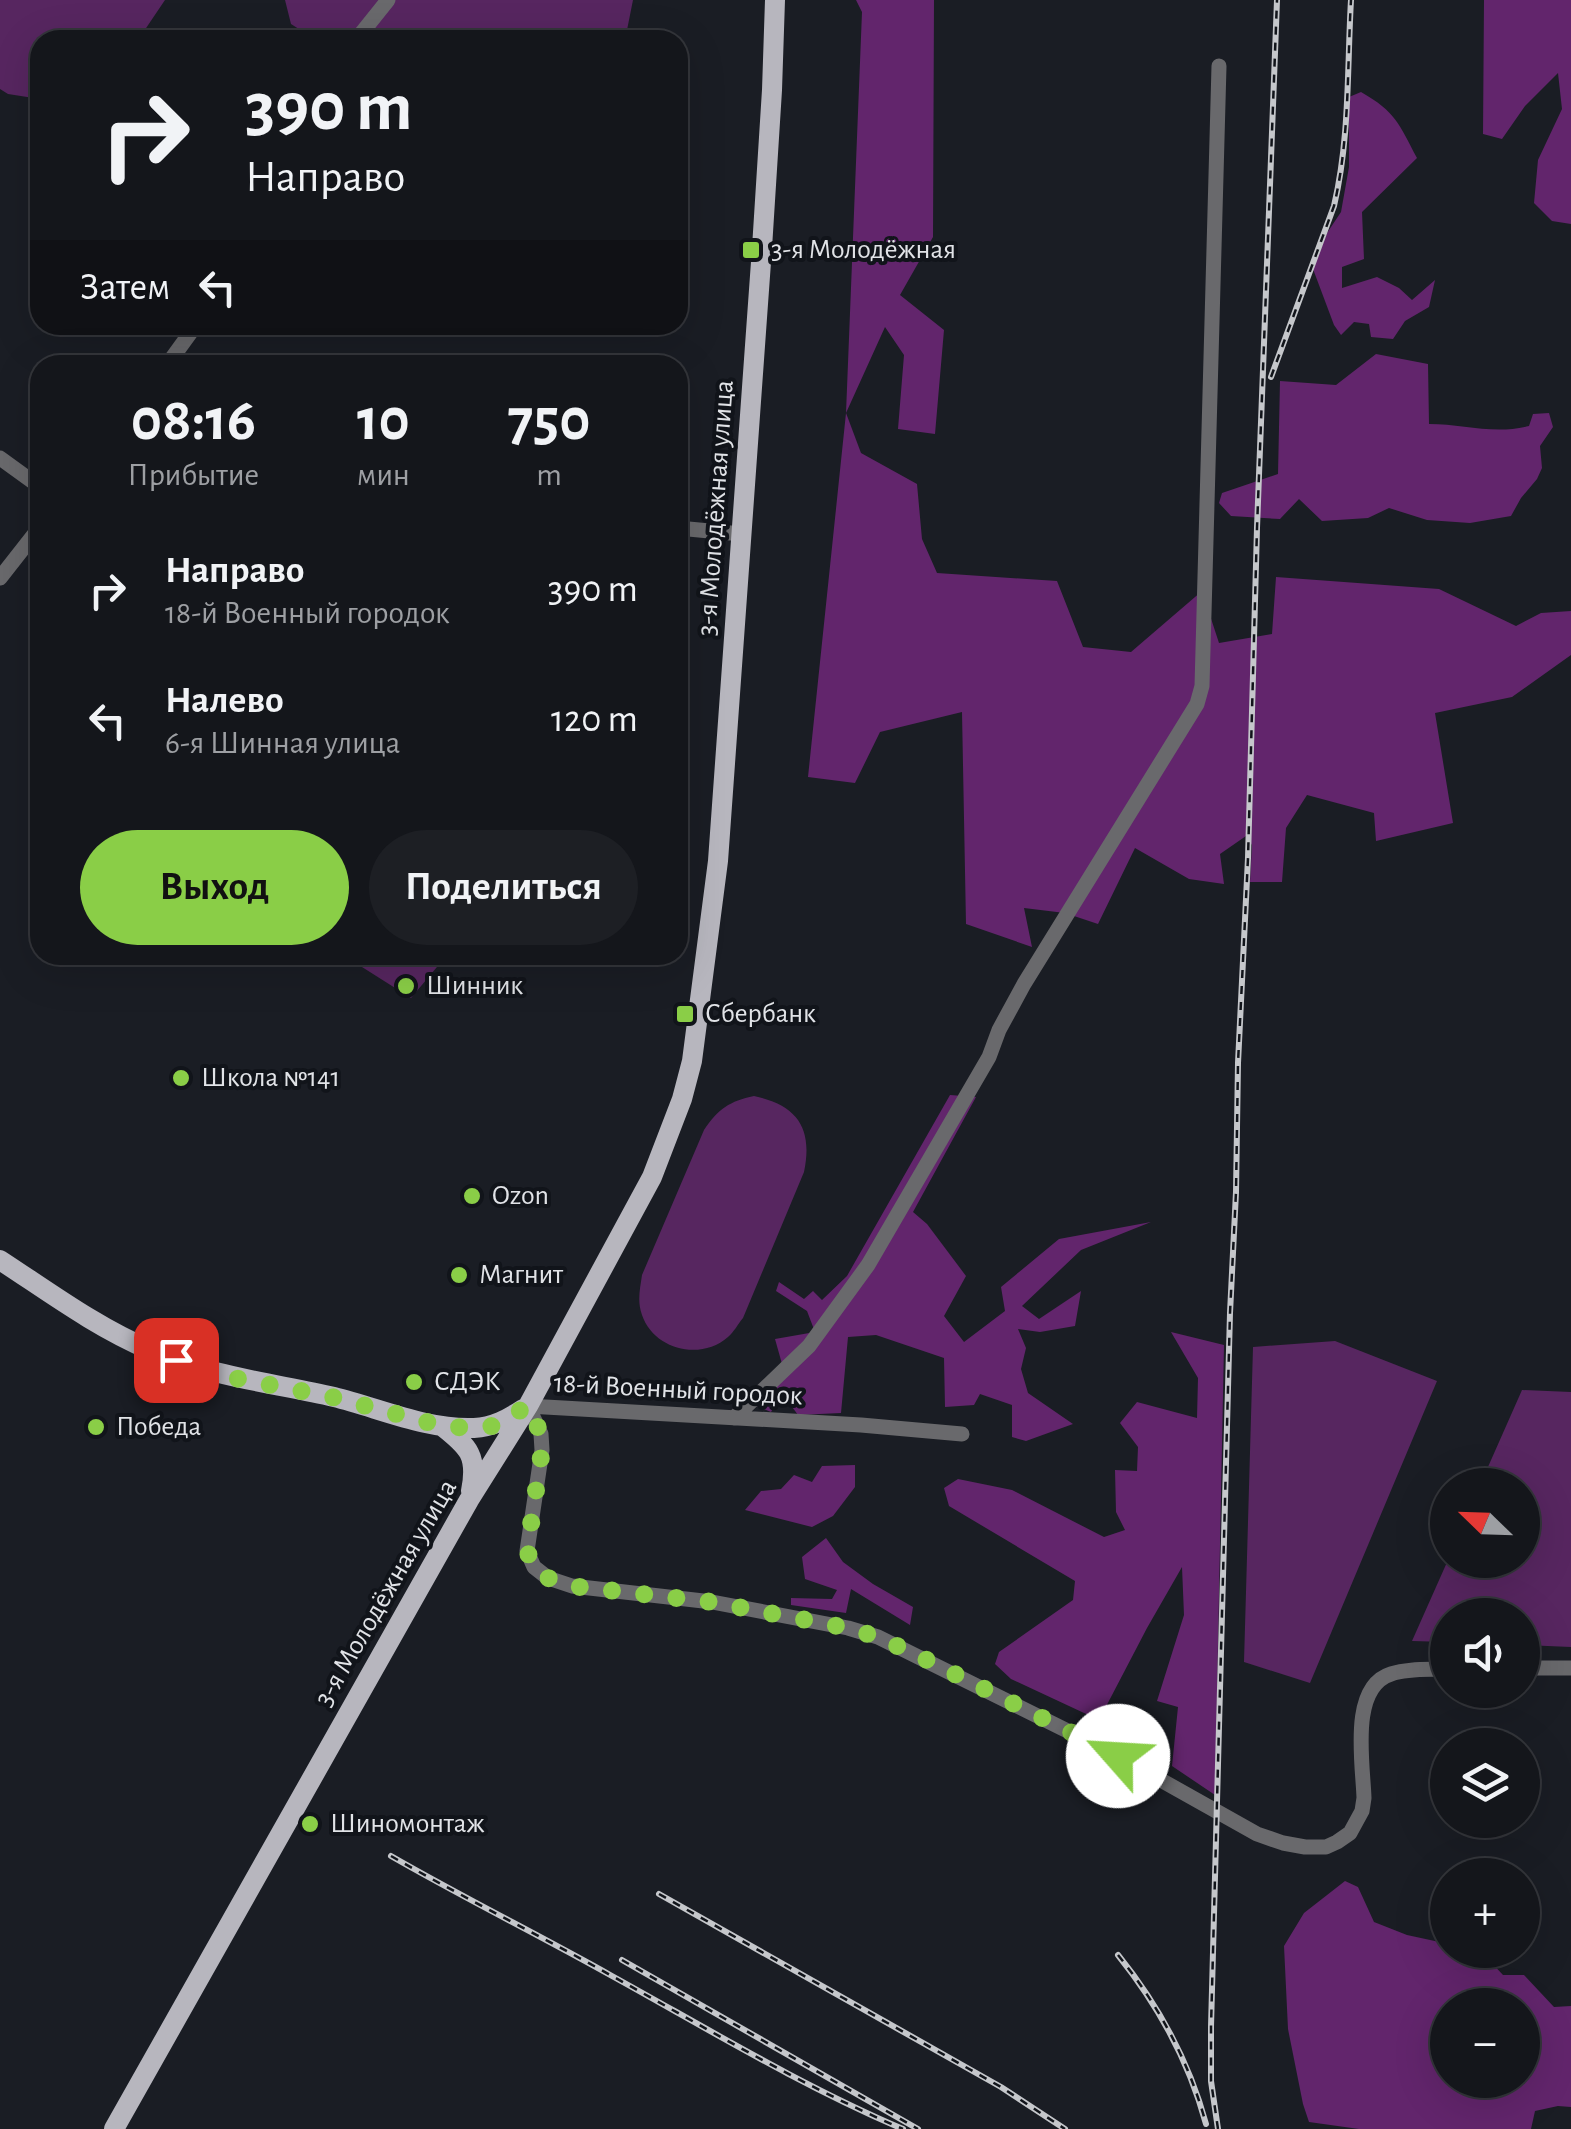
<!DOCTYPE html>
<html lang="ru">
<meta charset="utf-8">
<style>
body{margin:0;font-family:"Alegreya Sans",sans-serif;background:#1d1f24;color:#f1f3f6;height:100vh;display:flex;flex-direction:column;font-size:38px;white-space:nowrap}
*{box-sizing:border-box;margin:0}
p{font-size:32px;color:#9d9fa3}
.icon{flex:none;width:55px;height:55px;fill:none;stroke:currentColor;stroke-width:2;stroke-linecap:round;stroke-linejoin:round}
.map{position:relative;flex:1;overflow:hidden}
.side{position:absolute;left:30px;top:355px;width:658px;height:610px;display:flex;flex-direction:column;background:#14161b;border-radius:30px;box-shadow:0 10px 40px #0002,0 0 0 2px #33353a}
.side>*{flex:none}
.guide{position:absolute;left:30px;top:30px;width:658px;height:305px;border-radius:30px;box-shadow:0 10px 40px #0002,0 0 0 2px #33353a;background:#14161b;color:#f1f3f6;overflow:hidden}
.needle{width:65px;rotate:293deg}
.buttons{position:absolute;left:1430px;top:1468px;display:grid;gap:20px}
.buttons a{display:grid;place-items:center;width:110px;height:110px;border-radius:50%;background:#14161b;box-shadow:0 10px 40px #0002,0 0 0 2px #33353a;font-size:50px}
.pin{position:absolute;display:grid;place-items:center;width:85px;height:85px;color:#fff;margin:-42px;border-radius:20px;box-shadow:0 5px 15px #0006}
.me{position:absolute;width:110px;margin:-55px;rotate:296deg;stroke-linejoin:round;filter:drop-shadow(0 0 8px #0008)}
.turn{display:flex;align-items:center;gap:35px;height:210px;padding:0 50px;font-size:45px}
.turn .icon{width:130px;height:130px;stroke-width:2.5}
.turn b{display:block;font-size:70px;line-height:85px}
.then{display:flex;align-items:center;height:95px;padding:0 50px;background:#0003;gap:20px;font-size:38px}
.eta{display:flex;justify-content:space-evenly;align-items:center;height:170px;text-align:center}
.eta b{font-size:60px;font-weight:700;line-height:70px}
.primary-button{display:flex;gap:20px;margin-top:auto;padding:20px 50px}
.primary-button a{flex:1;height:115px;border-radius:60px;background:#8ace47;color:#111;font-size:40px;font-weight:700;line-height:115px;text-align:center}
.primary-button a+a{background:#1d1f24;color:#f1f3f6}
ul{padding:0;list-style:none}
li{display:flex;align-items:center;gap:30px;height:130px;padding:0 50px}
li div{flex:1}
li b{display:block;font-size:38px}
li em{font-style:normal}
.map>svg:first-child{display:block}
</style>
<div class="map">
<svg width="1571" height="2129" viewBox="0 0 1571 2129">
<rect width="100%" height="100%" fill="#1a1d24"/>
<path fill="#572660" d="M0,0H165L138,40H40V99L8,94L0,89Z
M285,0H633L625,40H316L291,24Z
M343,955H447L411,998Z
M754,1096C798,1105 813,1129 804,1172L743,1318C738,1324 734,1332 728,1337C701,1361 654,1350 642,1315C637,1301 640,1289 642,1275L704,1130C718,1109 730,1101 754,1096Z
M1335,1341L1437,1381L1310,1683L1244,1662L1253,1347Z
M1522,1390L1571,1392V1647L1523,1645L1522,1615H1448L1447,1642L1412,1641L1448,1560H1522V1485H1480Z"/>
<path fill="#62256c" fill-rule="evenodd" d="M856,0H934L933,237L900,295L944,330L935,434L898,429L904,355L885,327L846,413L861,453L917,484L922,539L937,573L1057,581L1083,647L1131,652L1202,591L1219,643L1272,634L1276,577L1439,589L1516,626L1541,613L1571,611V655L1512,697L1435,713L1453,823L1376,841L1374,813L1307,795L1286,828L1282,882H1250L1252,845L1246,836L1220,854L1224,884L1189,879L1135,848L1098,924L1065,913L1024,908L1032,947L966,924L962,712L880,732L855,783L808,777L846,413L862,12Z
M1484,0H1571V224L1552,221L1534,203L1538,160L1562,109L1558,73L1525,106L1502,139L1483,134Z
M1361,92C1396,112 1399,124 1417,158L1362,212L1364,259L1342,267V288L1377,277L1399,288L1412,300L1435,280L1429,307L1405,321L1393,339L1371,337L1369,324L1354,322L1341,335L1334,325L1313,269L1327,233L1341,212L1349,167V97Z
M1376,354L1428,364L1429,424C1463,424 1494,435 1529,426L1533,414L1549,413L1553,427L1540,446L1542,468L1537,479L1521,498L1511,516L1470,523L1427,520L1389,508L1368,518L1322,521L1299,499L1280,519L1231,516L1219,503L1222,493L1278,474L1280,381L1336,385Z
M950,1095L976,1097L913,1212L927,1224L966,1276L944,1316L964,1342L1005,1311L1001,1287L1059,1239L1151,1222L1081,1250L1022,1306L1039,1319L1081,1291L1075,1326L1040,1332L1018,1329L1026,1348L1021,1369L1028,1393L1073,1424L1026,1441L1012,1437V1405L980,1394L974,1405L945,1407L944,1358L876,1335L848,1337L841,1413L798,1415L782,1393L771,1412L743,1400L784,1371L775,1339L815,1332L807,1311L776,1291L779,1282L804,1299L813,1291L822,1300L847,1276Z
M1171,1332L1224,1345L1215,1795L1172,1766L1178,1707L1157,1701L1184,1615L1182,1567L1147,1628L1099,1720L1011,1679L995,1664L999,1652L1073,1600L1075,1581L949,1506L944,1488L958,1479L1012,1490L1104,1537L1125,1530L1116,1512L1115,1470L1137,1471L1138,1447L1120,1423L1137,1402L1197,1418L1198,1378Z
M855,1465V1487L833,1516L812,1527L745,1510L761,1491L781,1489L794,1475L812,1482L822,1466Z
M826,1538L843,1562L873,1584L913,1607L910,1625L851,1589L846,1613L791,1605V1598L832,1599L837,1590L805,1579L802,1557Z
M1345,1881L1358,1887L1374,1922L1407,1935L1444,1943L1447,1945L1448,1950H1459L1489,1960L1503,1975H1524L1554,2007L1571,2006V2107L1558,2106L1535,2111L1531,2129H1359L1309,2122L1303,2104L1288,2029L1284,1946L1304,1913ZM1448,2005H1522V2080H1448Z"/>
<g fill="none" stroke-linecap="round" stroke-linejoin="round">
<path stroke="#69696c" stroke-width="15" d="M356,40L388,0
M167,365L196,325
M0,458L40,487
M678,528L741,534
M0,578L40,527
M528,1406L541,1434L542,1450L527,1551L534,1567L548,1578L572,1586L712,1602L848,1628L878,1637L1118,1756L1257,1834L1283,1843L1305,1847H1326L1337,1842L1350,1833L1362,1811L1364,1798C1363,1764 1349,1687 1391,1674C1409,1668 1429,1670 1448,1669
M528,1406L861,1425L962,1434
M734,1418L809,1346L868,1265L989,1057L999,1030L1024,984L1197,704L1202,686L1219,66
M1522,1668H1571"/>
<path stroke="#b7b6be" stroke-width="20" d="M0,1260C49,1292 96,1327 150,1350C209,1376 272,1383 334,1397C379,1408 427,1430 474,1428C493,1427 508,1419 523,1409
M442,1426C469,1447 478,1456 471,1491
M114,2129L469,1500L528,1406L652,1177L682,1099L692,1061L718,861L762,248L772,90L775,0"/>
<defs>
<path id="rail" d="M1271,377L1334,206C1350,138 1347,69 1351,0
M391,1856C464,1898 539,1935 612,1976C708,2029 802,2086 903,2129
M659,1894L1001,2087L1065,2129
M1118,1955C1159,2006 1189,2061 1206,2124
M622,1960L918,2129
M1218,2129L1211,2081V2027L1230,1313L1236,1192L1238,1063L1248,858L1257,528L1277,0"/>
</defs>
<use href="#rail" stroke="#c5c7cb" stroke-width="6"/>
<use href="#rail" stroke="#11141a" stroke-width="2.5" stroke-dasharray="8" stroke-linecap="butt"/>
</g>
<g fill="none" stroke-linecap="round" stroke-linejoin="round">
<path stroke="#8ace47" stroke-width="18" stroke-dasharray="0 32.4" d="M176,1360L219,1375L332,1397L442,1426L472,1428L492,1426L528,1406L541,1434L542,1450L527,1551L534,1567L548,1578L572,1586L712,1602L848,1628L878,1637L921,1657L1118,1756"/>
</g>
<g fill="#8ace47" stroke="#11141a" stroke-width="4">
<rect x="741" y="240" width="20" height="20" rx="5"/>
<circle cx="406" cy="986" r="10"/>
<rect x="675" y="1004" width="20" height="20" rx="5"/>
<circle cx="181" cy="1078" r="10"/>
<circle cx="472" cy="1196" r="10"/>
<circle cx="459" cy="1275" r="10"/>
<circle cx="414" cy="1382" r="10"/>
<circle cx="96" cy="1427" r="10"/>
<circle cx="310" cy="1824" r="10"/>
</g>
<g text-anchor="middle" dominant-baseline="central" stroke-width="8" stroke-linejoin="round" paint-order="stroke">
<g font-size="28" fill="#e1e3e7" stroke="#11141a" text-anchor="start">
<text x="771" y="250">3-я Молодёжная</text>
<text x="426" y="986">Шинник</text>
<text x="705" y="1014">Сбербанк</text>
<text x="201" y="1078">Школа №141</text>
<text x="492" y="1196">Ozon</text>
<text x="479" y="1275">Магнит</text>
<text x="434" y="1382">СДЭК</text>
<text x="116" y="1427">Победа</text>
<text x="330" y="1824">Шиномонтаж</text>
</g>
<g font-size="28" fill="#e1e3e7" stroke="#11141a">
<text transform="translate(716 508) rotate(-86)">3-я Молодёжная улица</text>
<text transform="translate(678 1390) rotate(3)">18-й Военный городок</text>
<text transform="translate(386 1593) rotate(-60)">3-я Молодёжная улица</text>
</g>
</g>
</svg>
<div class="buttons">
<a><svg class="needle" viewBox="-14 -14 28 28"><path d="M0-13l5 13h-10z" fill="#e53935"/><path d="M0 13l5-13h-10z" fill="#9d9fa3"/></svg></a>
<a><svg class="icon" aria-label="sound" viewBox="0 0 24 24"><path d="M4 9h4l5-4v14l-5-4H4zM17 9q2 3 0 6"/></svg></a>
<a><svg class="icon" aria-label="layers" viewBox="0 0 24 24"><path d="M12 4l9 5-9 5-9-5zM3 14l9 5 9-5"/></svg></a>
<a>+</a>
<a>−</a>
</div>
<div class="pin" style="left:176px;top:1360px;background:#d93025"><svg class="icon" aria-label="arrive" viewBox="0 0 24 24"><path d="M6 21V4h12l-3 4 3 4H6"/></svg></div>
<svg class="me" style="left:1118px;top:1756px" viewBox="-20 -20 40 40"><circle r="19" fill="#fff"/><path d="M0-13L10 11 0 6-10 11z" fill="#8ace47"/></svg>
<div class="guide">
<div class="turn"><svg class="icon" aria-label="right" viewBox="0 0 24 24"><path d="M7 20v-9h11M14 6l5 5-5 5"/></svg><div><b>390 m</b>Направо</div></div>
<div class="then">Затем<svg class="icon" aria-label="left" viewBox="0 0 24 24"><path d="M17 20v-9H6M10 6l-5 5 5 5"/></svg></div>
</div>
<section class="side">
<div class="eta">
<div><b>08:16</b><p>Прибытие</p></div>
<div><b>10</b><p>мин</p></div>
<div><b>750</b><p>m</p></div>
</div>
<ul>
<li><svg class="icon" aria-label="right" viewBox="0 0 24 24"><path d="M7 20v-9h11M14 6l5 5-5 5"/></svg><div><b>Направо</b><p>18-й Военный городок</p></div><em>390 m</em></li>
<li><svg class="icon" aria-label="left" viewBox="0 0 24 24"><path d="M17 20v-9H6M10 6l-5 5 5 5"/></svg><div><b>Налево</b><p>6-я Шинная улица</p></div><em>120 m</em></li>
</ul>
<div class="primary-button"><a>Выход</a><a>Поделиться</a></div>
</section>
</div>
